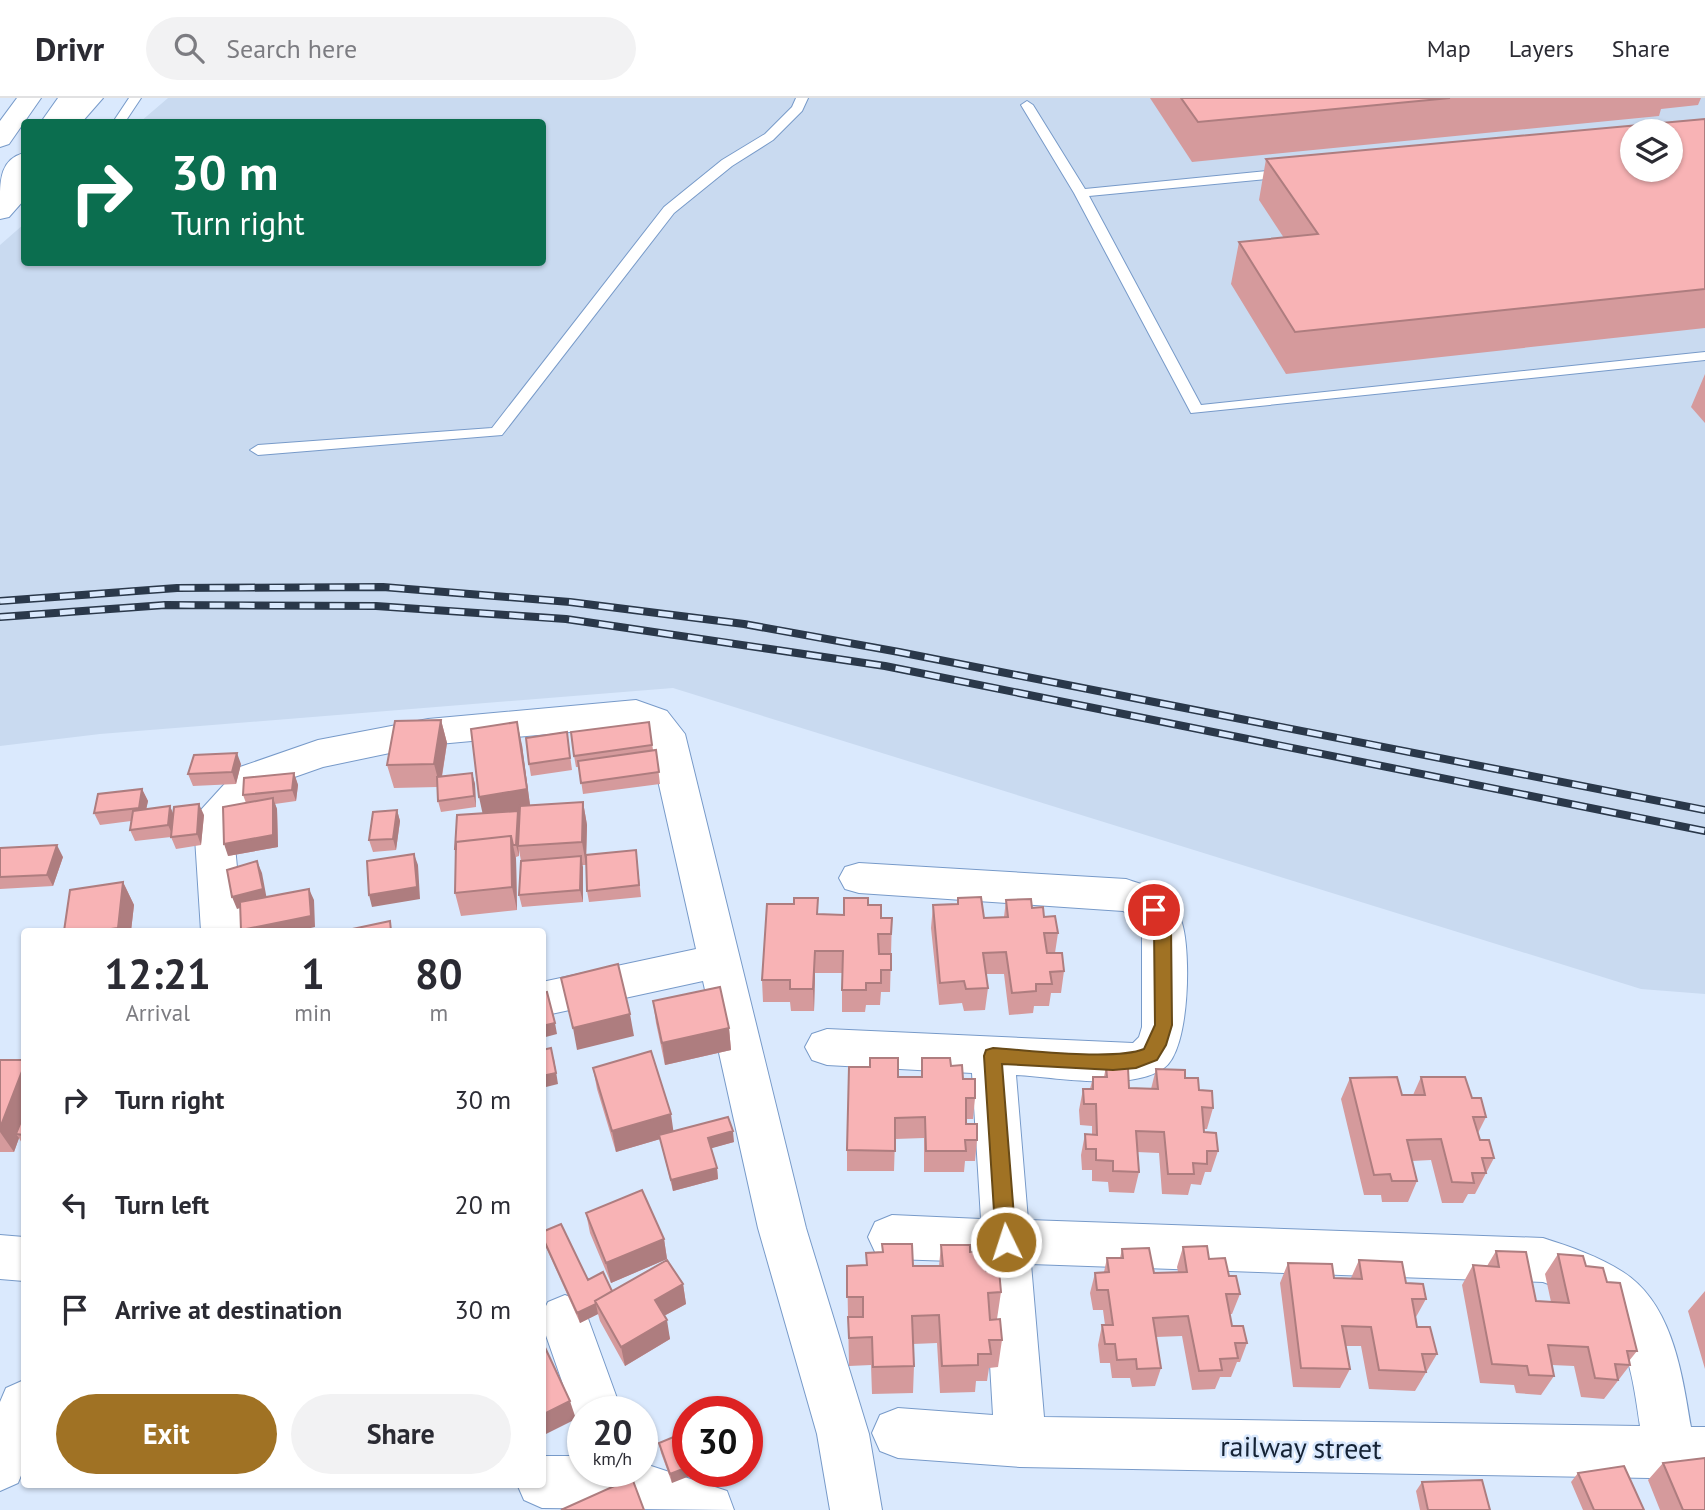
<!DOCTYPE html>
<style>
body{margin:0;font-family:"PT Sans",sans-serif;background:#f2f2f3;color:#2b2b33;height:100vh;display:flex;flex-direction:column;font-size:26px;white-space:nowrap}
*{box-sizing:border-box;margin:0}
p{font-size:23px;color:#7c7c81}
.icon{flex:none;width:38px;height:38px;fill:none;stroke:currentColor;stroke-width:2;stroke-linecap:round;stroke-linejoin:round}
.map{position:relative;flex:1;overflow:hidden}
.details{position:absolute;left:21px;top:830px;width:525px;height:560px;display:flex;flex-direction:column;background:#fff;border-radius:7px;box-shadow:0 2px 5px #0004}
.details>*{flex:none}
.hud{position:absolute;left:21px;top:21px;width:525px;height:147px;border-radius:7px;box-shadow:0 2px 5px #0004;background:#0b6e4f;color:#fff;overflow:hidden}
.tools{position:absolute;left:1620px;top:21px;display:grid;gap:14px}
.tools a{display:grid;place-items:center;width:63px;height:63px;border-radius:50%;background:#fff;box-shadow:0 2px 5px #0004;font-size:35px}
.speed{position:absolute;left:567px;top:1298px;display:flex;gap:14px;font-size:35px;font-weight:700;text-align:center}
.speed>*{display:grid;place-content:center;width:91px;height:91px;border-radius:50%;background:#fff;box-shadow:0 2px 5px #0004;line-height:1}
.speed small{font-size:18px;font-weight:400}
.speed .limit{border:10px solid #d22;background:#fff;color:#111}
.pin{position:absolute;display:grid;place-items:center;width:60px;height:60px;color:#fff;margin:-30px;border:4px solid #fff;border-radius:50%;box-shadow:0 2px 7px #0007}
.me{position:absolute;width:77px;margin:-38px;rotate:356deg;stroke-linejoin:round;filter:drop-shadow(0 0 5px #0008)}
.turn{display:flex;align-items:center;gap:24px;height:147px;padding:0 35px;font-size:32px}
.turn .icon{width:91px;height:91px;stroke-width:2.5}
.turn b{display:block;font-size:49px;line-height:60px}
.eta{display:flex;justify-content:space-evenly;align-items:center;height:119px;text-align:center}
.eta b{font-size:42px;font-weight:700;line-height:49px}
.action{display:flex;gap:14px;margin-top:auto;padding:14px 35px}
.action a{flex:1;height:80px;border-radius:42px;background:#a07224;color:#fff;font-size:28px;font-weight:700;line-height:80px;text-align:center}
.action a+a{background:#f2f2f3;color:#2b2b33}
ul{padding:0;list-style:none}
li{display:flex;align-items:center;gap:21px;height:105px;padding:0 35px}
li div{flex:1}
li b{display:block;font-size:26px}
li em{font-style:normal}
header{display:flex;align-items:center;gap:42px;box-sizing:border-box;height:98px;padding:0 35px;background:#fff;border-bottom:2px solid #e1e1e2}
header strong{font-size:33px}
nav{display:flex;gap:38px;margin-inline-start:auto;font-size:24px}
.search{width:490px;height:63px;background:#f2f2f3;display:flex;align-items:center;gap:18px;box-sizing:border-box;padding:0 24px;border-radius:38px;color:#7c7c81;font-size:26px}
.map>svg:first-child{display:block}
</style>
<header>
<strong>Drivr</strong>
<div class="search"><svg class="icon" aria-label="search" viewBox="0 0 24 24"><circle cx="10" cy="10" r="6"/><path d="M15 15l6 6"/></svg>Search here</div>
<nav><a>Map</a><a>Layers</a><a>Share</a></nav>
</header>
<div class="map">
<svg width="1705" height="1412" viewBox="0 0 1705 1412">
<rect width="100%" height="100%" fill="#dae9fd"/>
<path fill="#c9daf0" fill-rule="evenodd" d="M168,0H1705V896L1641,891L673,590L100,636L0,648V147L24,126V164H542V24H140ZM1633,33H1671V72H1633Z"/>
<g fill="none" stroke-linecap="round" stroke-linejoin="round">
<defs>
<path id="lane" d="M129,0H141L125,24H113Z
M796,0H808L802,13L773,42L732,68L674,115L502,337L258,357L250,352L258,347L492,330L664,109L722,62L765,36L792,9Z
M1027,3L1033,7L1085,91L1287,71L1293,75L1287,79L1089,98L1201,307L1705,254V262L1191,315L1074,95L1021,7Z"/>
<path id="street" d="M78,0H103L82,24H57Z
M24,79V102L9,119L0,121V97L15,81Z
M636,602L667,613L685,636L806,1130L869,1336L882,1412H830L817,1336L758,1130L703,883L542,918V884L696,851L648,638L635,628L428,647L323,669L266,689L233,727L243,833H201L194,724L199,714L240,669L318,642L428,621Z
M859,765L1126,781C1143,787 1162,791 1172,806C1176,812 1180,819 1182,825C1191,853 1190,952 1164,970C1132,994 1055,979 1016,977L1028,1122L1543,1140C1571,1149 1598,1158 1623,1174C1673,1206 1682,1276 1691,1329H1705V1381L1020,1369L898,1360L880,1353L872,1335L880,1317L898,1310L993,1317L984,1164L892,1161L875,1154L868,1139L875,1124L892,1117L981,1121L972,975L827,967L812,962L805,949L812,936L827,931L1133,945L1139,939L1142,929V826L1123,813L859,795L845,791L839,780L845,769ZM1031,1166L1543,1184C1623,1212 1629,1251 1640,1328L1044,1319Z
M0,1137L24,1139V1183L0,1181Z
M565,1197L582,1204L622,1314H583V1333L579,1332L542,1226V1216L548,1204Z
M24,1282V1370L18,1385L0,1393V1304L6,1290Z
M542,1358H583V1374H642V1365L727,1393L734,1412L542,1410L524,1402L517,1386H542Z"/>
<path id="primary" d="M17,0H41L9,46L0,49V23Z
M58,0H82L65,24H41Z
M24,55C26,74 22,95 0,101C0,81 1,61 24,55Z"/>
</defs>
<use href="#lane" stroke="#779ac9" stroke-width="2"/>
<use href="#street" stroke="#779ac9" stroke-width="2"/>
<use href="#primary" stroke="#779ac9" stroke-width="2"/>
<use href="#lane" fill="#fff" fill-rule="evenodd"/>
<use href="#street" fill="#fff" fill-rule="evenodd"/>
<use href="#primary" fill="#fff" fill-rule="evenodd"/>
<defs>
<path id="rail" d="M0,503L177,490L383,489L570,504L744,526L899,554L1705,712
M0,519L165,507L376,508L566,521L885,568L1705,733"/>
</defs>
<use href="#rail" stroke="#2a384a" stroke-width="8"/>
<use href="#rail" stroke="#dae9fd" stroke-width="5" stroke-dasharray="15" stroke-linecap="butt"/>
</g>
<path fill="#d59a9c" d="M1150,0H1701L1698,7L1661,11L1659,18L1192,64Z
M1705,21V230L1286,276L1231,186L1239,144L1284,140L1259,102L1266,61Z
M1705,276V325L1691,309Z
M441,622L447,645L442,679L472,675L475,686L476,709L441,714L438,703L437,689L394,690L387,667Z
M649,624L653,652H656L660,686L583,696L579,669H576L574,658Z
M567,634L572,672L531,678L529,666Z
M522,647L530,708L583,704L587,727L586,757L636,752L641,799L589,804L587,793L586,767H582L583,804L522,809L519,797L521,763L519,752V758L516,759L517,812L461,818L455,795L456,756L455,751L483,716Z
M241,666L236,686L193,688L188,676Z
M294,675L298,687L296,703L275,706L277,711L278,749L228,758L246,705L243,697Z
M142,691L148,703L146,711L170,708L173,717H204L201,747L176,751L171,739L135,743L130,732L131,723L100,727L94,715Z
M397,712L400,723L396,752L373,754L369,742Z
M0,750L63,759L53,788L0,791Z
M123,784L134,807L131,833H64Z
M818,800V816L844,817L868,807L881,820H892L890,894H881L880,907H866L865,914H842V875H815L814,913H791L790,904H763L762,882L794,806Z
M958,800L984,820L1004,819L1006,802L1032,810L1044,819L1058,835L1055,855L1064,873L1061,895H1051L1049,908H1034L1033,915L1009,917L1004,876H986L988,890L985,912L964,913L962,905L939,907L931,830L933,807L958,806Z
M653,903L729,930L731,952L665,967L656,925Z
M922,960L951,968L963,981L975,1000L973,1021H966V1026L977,1042L975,1063H965L964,1074H924V1040L895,1041L894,1073H847V1052L898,979H921Z
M0,962H24V1049L19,1040L14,1054H0Z
M1106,968L1129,990L1151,991L1156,971L1185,980L1199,992L1213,1010L1207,1031H1204V1034L1218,1053L1211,1074H1205L1201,1087L1191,1086L1188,1097L1162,1096L1159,1055L1137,1054L1139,1074L1134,1095L1109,1094L1108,1084L1092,1083V1072H1082L1081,1057L1085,1036L1092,1037V1028L1080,1027L1079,1012L1083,991H1090L1093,979H1104Z
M593,970L674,1033L734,1044L711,1050L717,1070L718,1081L673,1093L660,1041L616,1054L597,991Z
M1421,979L1472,1000L1486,1019L1478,1035L1480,1042L1494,1060L1475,1096H1468L1463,1105H1442L1431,1062L1412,1063L1417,1083L1408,1104H1382L1381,1097H1364L1341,1001L1350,980L1402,997H1413Z
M586,1115L664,1141L667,1161L611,1185L590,1135Z
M542,1134L588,1182L612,1193L683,1186L686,1206L664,1218L670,1241L625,1268L600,1223L598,1216L580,1225L544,1145Z
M882,1146L913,1168H939L941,1147L970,1154L1001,1194L997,1221L1002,1242L998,1269L989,1270L987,1283H976L975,1294L940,1295L937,1245L913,1246L914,1268L913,1295L872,1296L871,1267L849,1268L847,1168L866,1167V1155L882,1154Z
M1183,1149L1209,1161L1229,1178L1240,1196L1232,1216H1230L1232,1228L1247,1245L1240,1264H1237L1231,1279H1220L1215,1291L1192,1292L1182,1238L1156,1239L1161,1270L1155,1288L1132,1289L1130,1280H1112L1110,1265H1100L1098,1247L1102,1227H1105L1103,1212H1093L1090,1195L1095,1175L1104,1174L1107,1160H1120L1122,1151L1154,1175L1178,1174L1177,1169Z
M1496,1153L1536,1203L1551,1204L1545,1176L1558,1156L1586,1168L1607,1184L1637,1253L1629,1263L1630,1267L1604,1301L1581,1299L1574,1268L1552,1267L1554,1278L1541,1297L1516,1295L1514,1287L1480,1285L1462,1187L1473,1167L1487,1168Z
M1359,1162L1406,1185L1426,1201L1416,1219L1417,1229L1437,1256L1415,1293L1369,1291L1361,1248H1346L1350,1271L1340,1290L1293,1289L1280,1185L1288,1165L1334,1180H1351Z
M1705,1193V1271L1688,1213Z
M688,1333L672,1385L661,1355L659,1345Z
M1663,1365L1705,1412H1660L1648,1382Z
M1578,1375L1644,1412H1583L1571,1384Z
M1422,1384L1490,1412H1420L1416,1393Z"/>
<path fill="#ae7d7f" d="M441,622L447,645L440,689L434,666Z
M517,624L522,647L531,714L518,716L520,725L518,748L519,758L516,747L518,716L484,722L479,699Z
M237,655L241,666L236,686L232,674Z
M294,675L298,687L296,703L292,692Z
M472,675L475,686L476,709L474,698Z
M142,691L148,703L144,722L139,710Z
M273,700L277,711L278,749L228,758L224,746Z
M583,704L587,727L586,767L582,744Z
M199,706L204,717L201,747L197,736Z
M170,708L175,720L173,738L168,727Z
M397,712L400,723L396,752L393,741Z
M511,738L516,761L517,812L512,789Z
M57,747L63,759L53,788L47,777Z
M414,756L418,767L420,801L372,809L369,797Z
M581,758L583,769V804L580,792Z
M257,763L262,775L267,802L237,811L232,799Z
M123,784L134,807L131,833H119L118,830Z
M309,791L314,802L315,829L298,833H241Z
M815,853V875L814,913L813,891Z
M630,916L634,938L577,952L573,930Z
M555,925L557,936L542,940V928Z
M729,930L731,952L665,967L662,945Z
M554,961L558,986L542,990V978Z
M24,968V1026L16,1036L19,1040L14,1054L0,1034V1030Z
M671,1016L674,1037L616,1054L612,1033Z
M733,1033L734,1044L709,1051L708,1040Z
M717,1070L718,1081L673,1093L671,1082Z
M664,1141L667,1161L611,1185L606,1165Z
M683,1186L686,1206L658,1221L655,1202Z
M596,1206L598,1216L580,1225L577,1215Z
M667,1222L670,1241L625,1268L621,1249Z
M570,1303L576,1321L542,1338V1317Z
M688,1369V1374H700L672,1385L670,1376Z"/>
<path fill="#f8b3b5" stroke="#ae7d7f" stroke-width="2" fill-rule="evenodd" d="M1181,0H1450L1198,24Z
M1705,21V191L1295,234L1239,144L1318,136L1266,61ZM1633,33H1671V72H1633Z
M441,622L434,666L387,667L395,623Z
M517,624L527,691L479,699L471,631Z
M649,624L652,647L574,658L571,634Z
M567,634L570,660L529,666L526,640Z
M656,652L659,674L581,685L578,663Z
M237,655L232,674L188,676L194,657Z
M294,675L292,692L243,697L244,680Z
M472,675L474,698L438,703L437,679Z
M142,691L139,710L94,715L98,696Z
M273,700V737L224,746L223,709Z
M583,704L582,744L518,748L520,708Z
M199,706L197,736L171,739L174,709Z
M170,708L168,727L130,732L133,713Z
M397,712L393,741L369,742L373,714Z
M518,713L516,747H513L511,738L456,744V751H455L457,717Z
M511,738L512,789L455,795L456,744Z
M57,747L47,777L0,779V750Z
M636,752L639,787L587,793L586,757Z
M414,756L417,789L369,797L367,763Z
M581,758L580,792L519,797L521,763Z
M257,763L263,791L232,799L227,772Z
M123,784L118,830L97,833H64L70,792Z
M309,791L311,818L241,832L240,804Z
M981,799L984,820L1008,819L1006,802L1031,801L1032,810L1043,809L1044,819L1055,818L1058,835H1044L1047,855H1062L1064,873L1050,874L1052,886H1036V893L1012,895L1006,854L983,855L988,890L966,891L964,883L940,885L933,807L958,806V800Z
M794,800H818L817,816L844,817V800H868V807H881V820H892L891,836H878L879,856H891V872H881V885H866V892H842L843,853H815L813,891H790V882H762L767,806H794Z
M390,823L391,833H343Z
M618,866L630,916L573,930L561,880Z
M720,889L729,930L662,945L653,903Z
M547,894L555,925L542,928V895Z
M551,950L556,975L542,978V952Z
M651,953L671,1016L612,1033L593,970Z
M870,960H898V979H922V960H950L951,968L962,967L963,981H975V1000H966V1026H977V1042H965L966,1053H926L925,1019L895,1020V1053L847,1052L849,969H870Z
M0,962H24V968L0,1030Z
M1106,968L1128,970L1129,990L1158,991L1156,971L1185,972V980H1198L1199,992L1212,993L1213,1010L1202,1009L1204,1034L1216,1035L1218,1053H1207V1066L1193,1065L1194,1076H1168L1164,1034L1136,1033L1139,1074L1113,1073V1063L1096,1062V1051H1086L1085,1036L1097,1037L1096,1006H1084L1083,991H1093V979H1107Z
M1397,979L1402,997H1425L1421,979H1465L1472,1000H1481L1486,1019H1473L1480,1042H1489L1494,1060H1482L1486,1075H1472L1474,1085L1452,1084L1441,1041L1407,1042L1417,1083H1392L1390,1076L1374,1077L1350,980Z
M24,1016V1037L16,1036Z
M728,1019L733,1033L708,1040L717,1070L671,1082L659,1037Z
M642,1092L664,1141L606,1165L586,1115Z
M561,1126L588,1182L603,1174L612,1193L595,1203L596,1206L577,1215L542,1138V1134Z
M882,1146H912L913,1168H943L941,1147H970V1154L984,1153L986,1173L999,1172L1001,1194L988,1195L990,1222L1000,1221L1002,1242H989L991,1256H978V1267L942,1268L939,1217L912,1218L914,1268L873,1269L872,1239L849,1240L848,1219H863V1199H847V1168L867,1167L866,1155L883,1154Z
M1207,1148L1209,1161L1225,1160L1229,1178H1236L1240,1196H1226L1232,1228H1243L1247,1245H1235L1238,1260L1220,1261L1222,1272L1199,1273L1188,1218L1153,1220L1161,1270L1137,1271L1136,1261L1117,1262L1115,1246H1105L1102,1227H1113L1108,1192H1097L1095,1175L1109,1174L1107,1160H1123L1122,1151L1149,1150L1154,1175L1187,1174L1183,1149Z
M1496,1153L1526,1154L1536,1203L1569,1205L1558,1156L1583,1158L1586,1168L1603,1170L1607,1184L1620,1185L1637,1253H1627L1630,1267L1615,1266L1618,1282L1595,1280L1588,1249L1548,1247L1554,1278L1529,1277L1527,1268L1492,1266L1473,1167L1499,1169Z
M667,1162L683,1186L655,1202L667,1222L621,1249L595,1203Z
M1359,1162L1402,1164L1406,1185L1423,1186L1426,1201H1412L1417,1229H1430L1437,1256H1422L1426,1274L1379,1272L1371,1229L1342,1228L1350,1271L1301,1270L1288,1165L1332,1166L1334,1180L1362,1181Z
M542,1243L570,1303L542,1317Z
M688,1333V1369L670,1376L659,1345Z
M1705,1360V1412H1683L1663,1365Z
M1624,1368L1644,1412H1594L1578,1375Z
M632,1380L644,1412H561Z
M1482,1382L1490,1412H1428L1422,1384Z"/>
<path fill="#a07224" stroke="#684a17" stroke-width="2" d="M1154,806L1160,808L1171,827L1172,927L1166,947L1157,962L1136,970L1113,972L1002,966L1016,1144L1013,1150L1006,1153L999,1150L996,1144L984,958L986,952L993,950C1029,952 1114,963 1144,951L1155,927L1154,828L1146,812L1148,808Z"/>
<g text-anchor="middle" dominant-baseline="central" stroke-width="5" stroke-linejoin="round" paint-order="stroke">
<g font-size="28" fill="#152335" stroke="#dae9fd">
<text transform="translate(1301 1349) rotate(1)">railway street</text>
</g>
</g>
</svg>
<div class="tools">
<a><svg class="icon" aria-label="layers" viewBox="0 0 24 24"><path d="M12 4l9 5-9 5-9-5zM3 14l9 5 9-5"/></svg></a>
</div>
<div class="speed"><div>20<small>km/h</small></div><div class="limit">30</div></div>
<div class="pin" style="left:1154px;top:812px;background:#d93025"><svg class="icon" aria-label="arrive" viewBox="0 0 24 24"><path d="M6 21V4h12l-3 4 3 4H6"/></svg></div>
<svg class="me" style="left:1006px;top:1144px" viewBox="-20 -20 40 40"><circle r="17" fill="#a07224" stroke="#fff" stroke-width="3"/><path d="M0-11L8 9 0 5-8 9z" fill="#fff"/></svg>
<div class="hud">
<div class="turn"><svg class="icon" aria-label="right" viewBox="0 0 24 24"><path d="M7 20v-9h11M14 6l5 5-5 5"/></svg><div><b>30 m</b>Turn right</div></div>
</div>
<section class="details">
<div class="eta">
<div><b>12:21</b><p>Arrival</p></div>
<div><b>1</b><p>min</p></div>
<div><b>80</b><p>m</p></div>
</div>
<ul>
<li><svg class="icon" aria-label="right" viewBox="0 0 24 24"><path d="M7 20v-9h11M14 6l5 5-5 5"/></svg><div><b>Turn right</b></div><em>30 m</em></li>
<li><svg class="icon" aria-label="left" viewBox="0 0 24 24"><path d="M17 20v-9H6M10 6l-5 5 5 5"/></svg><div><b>Turn left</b></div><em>20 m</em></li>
<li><svg class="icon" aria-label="arrive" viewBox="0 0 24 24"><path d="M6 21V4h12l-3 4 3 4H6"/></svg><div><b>Arrive at destination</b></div><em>30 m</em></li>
</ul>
<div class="action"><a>Exit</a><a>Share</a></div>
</section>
</div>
